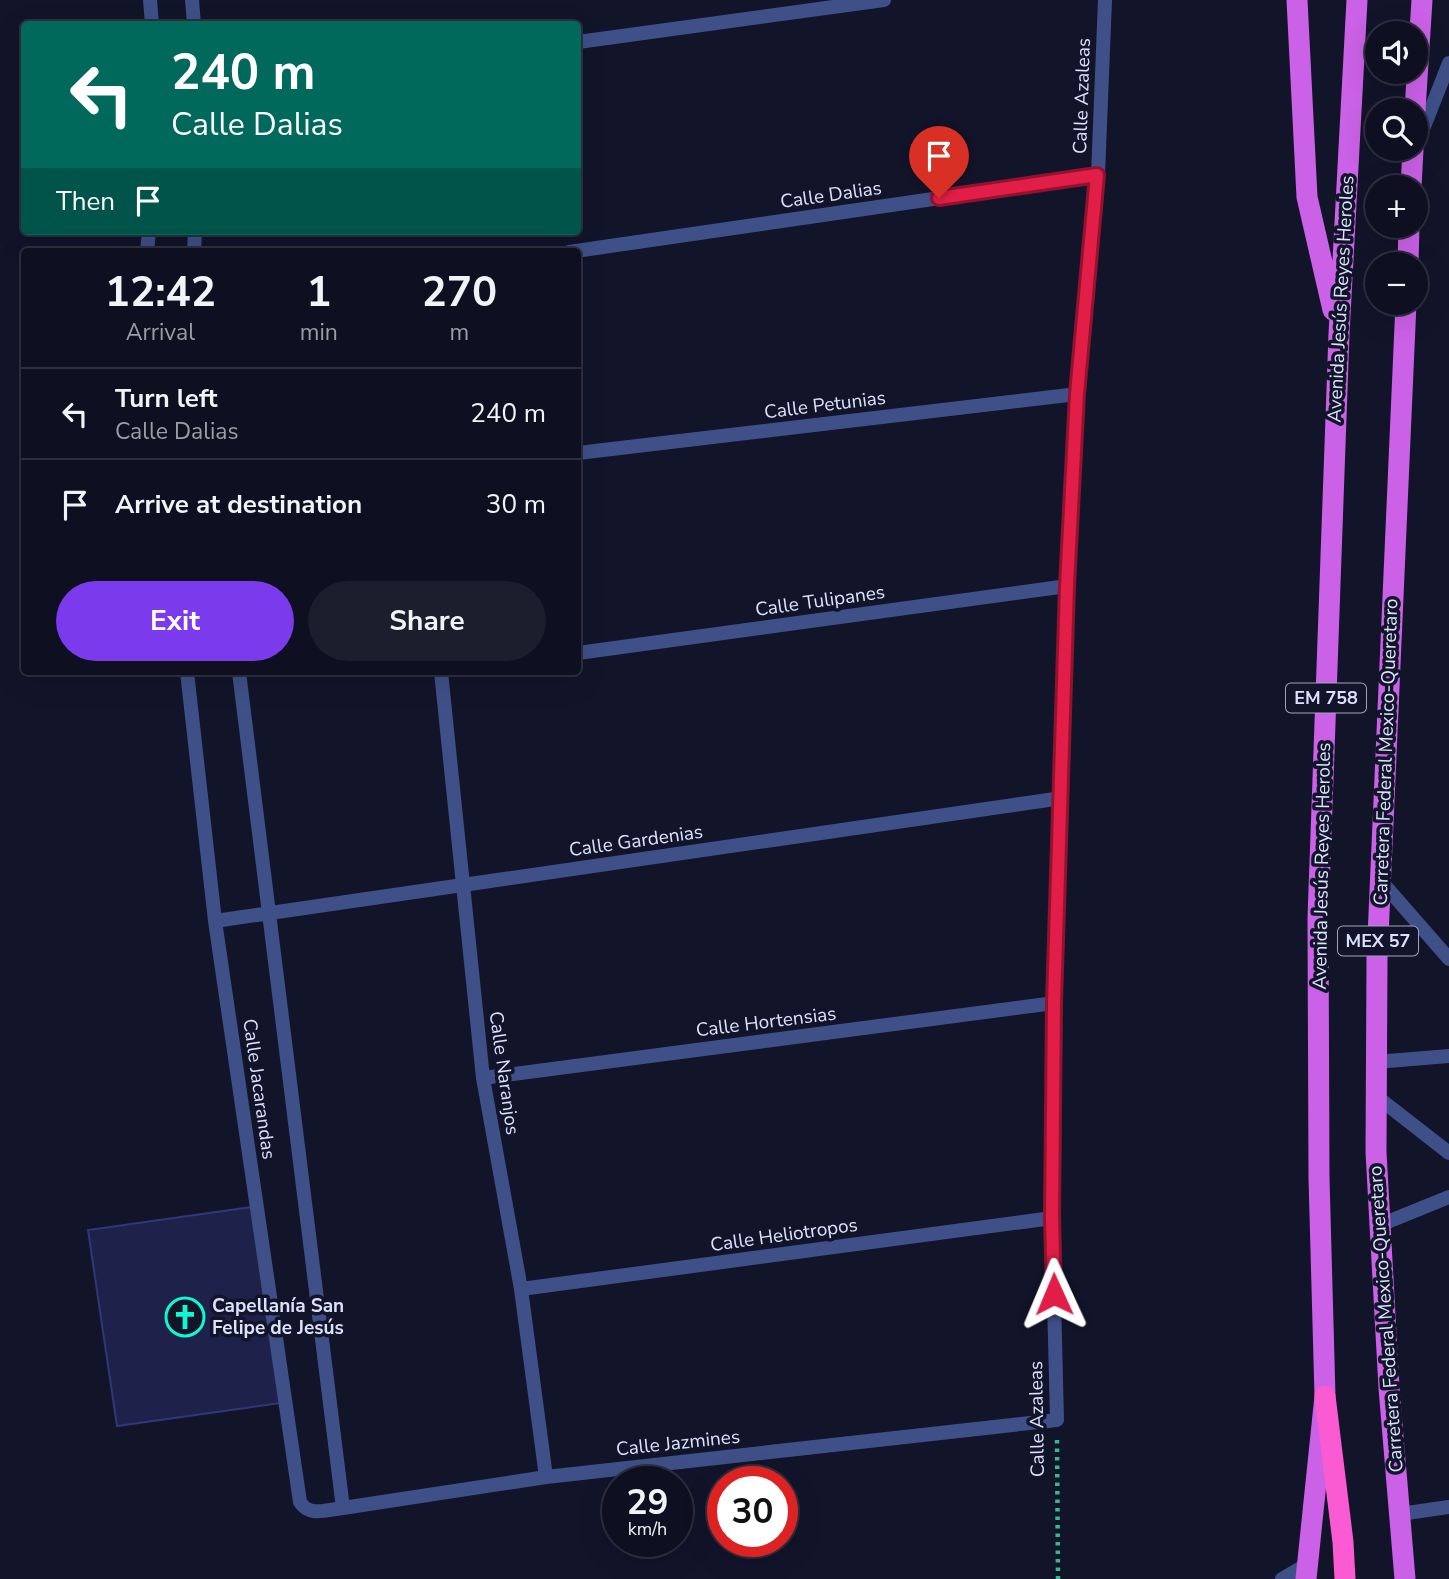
<!DOCTYPE html>
<meta charset="utf-8">
<style>
body{margin:0;font-family:"Nunito Sans",sans-serif;background:#1c1d2d;color:#f1f3f6;height:100vh;display:flex;flex-direction:column;font-size:26px;white-space:nowrap}
*{box-sizing:border-box;margin:0}
p{font-size:23px;color:#9b9ca5}
.icon{flex:none;width:38px;height:38px;fill:none;stroke:currentColor;stroke-width:2;stroke-linecap:round;stroke-linejoin:round}
.map{position:relative;flex:1;overflow:hidden}
.sheet{position:absolute;left:21px;top:248px;width:560px;height:427px;display:flex;flex-direction:column;background:#0e0f20;border-radius:7px;box-shadow:0 7px 28px #0002,0 0 0 2px #2e2f3e}
.sheet>*{flex:none}
.banner{position:absolute;left:21px;top:21px;width:560px;height:214px;border-radius:7px;box-shadow:0 7px 28px #0002,0 0 0 2px #2e2f3e;background:#00695c;color:#fff;overflow:hidden}
.controls{position:absolute;left:1365px;top:21px;display:grid;gap:14px}
.controls a{display:grid;place-items:center;width:63px;height:63px;border-radius:50%;background:#0e0f20;box-shadow:0 7px 28px #0002,0 0 0 2px #2e2f3e;font-size:35px}
.speed{position:absolute;left:602px;top:1466px;display:flex;gap:14px;font-size:35px;font-weight:700;text-align:center}
.speed>*{display:grid;place-content:center;width:91px;height:91px;border-radius:50%;background:#0e0f20;box-shadow:0 7px 28px #0002,0 0 0 2px #2e2f3e;line-height:1}
.speed small{font-size:18px;font-weight:400}
.speed .limit{border:10px solid #d22;background:#fff;color:#111}
.pin{position:absolute;display:grid;place-items:center;width:60px;height:60px;color:#fff;margin:-72px -30px;border-radius:50% 50% 50% 0;rotate:-45deg;box-shadow:0 0 7px #0007}
.pin .icon{rotate:45deg}
.me{position:absolute;width:77px;margin:-38px;rotate:359deg;stroke-linejoin:round;filter:drop-shadow(0 0 5px #0008)}
.turn{display:flex;align-items:center;gap:24px;height:147px;padding:0 35px;font-size:32px}
.turn .icon{width:91px;height:91px;stroke-width:2.5}
.turn b{display:block;font-size:49px;line-height:60px}
.then{display:flex;align-items:center;height:66px;padding:0 35px;background:#0003;gap:14px;font-size:26px}
.eta{display:flex;justify-content:space-evenly;align-items:center;height:119px;text-align:center}
.eta b{font-size:42px;font-weight:700;line-height:49px}
.button{display:flex;gap:14px;margin-top:auto;padding:14px 35px}
.button a{flex:1;height:80px;border-radius:42px;background:#7c3aed;color:#fff;font-size:28px;font-weight:700;line-height:80px;text-align:center}
.button a+a{background:#1c1d2d;color:#f1f3f6}
ul{padding:0;list-style:none}
li{display:flex;align-items:center;gap:21px;height:91px;padding:0 35px;border-top:2px solid #2e2f3e}
li div{flex:1}
li b{display:block;font-size:26px}
li em{font-style:normal}
.map>svg:first-child{display:block}
</style>
<div class="map">
<svg width="1449" height="1579" viewBox="0 0 1449 1579">
<rect width="100%" height="100%" fill="#12142a"/>
<path fill="#1e224b" stroke="#313776" stroke-width="2" d="M252,1207L281,1403L117,1426L88,1230Z"/>
<g fill="none" stroke-linecap="round" stroke-linejoin="round">
<path stroke="#35ba8d" stroke-width="4.5" stroke-dasharray="3.5 5" stroke-linecap="butt" d="M1057,1440L1058,1579"/>
<path stroke="#3f5088" stroke-width="14" d="M1381,881L1449,959
M1376,1062L1449,1056
M1376,1096L1449,1153
M1380,1225L1449,1197
M1400,1514L1449,1507
M1282,1579L1306,1565"/>
<path stroke="#3f5088" stroke-width="14" d="M150,0L152,24
M192,0L194,24
M578,42L884,0
M1416,147L1449,63
M147,252L149,231
M194,252L195,231
M569,252L1098,175
M578,453L1077,394
M578,653L1067,586
M187,672L215,921L300,1502C309,1517 327,1510 343,1508L546,1477L1057,1420L1052,1218L1054,1003L1067,586L1077,394L1098,175L1105,0
M239,672L343,1508
M441,672L483,1078L521,1289L546,1477
M215,921L1062,798
M483,1078L1054,1003
M521,1289L1052,1218"/>
<path stroke="#ca61e6" stroke-width="21" d="M1297,0L1307,197L1333,310
M1415,110L1422,0
M1411,187L1413,149
M1408,264L1409,226
M1306,1579L1325,1396L1319,1178L1318,918L1339,334L1357,0
M1405,1579L1389,1388L1376,1152L1377,959L1406,303"/>
<path stroke="#fa5bd3" stroke-width="21" d="M1325,1396L1343,1542L1345,1579"/>
</g>
<g fill="none" stroke-linecap="round" stroke-linejoin="round">
<defs>
<path id="route" d="M939,198L1097,175L1077,394L1067,586L1054,1003L1052,1218L1054,1294"/>
</defs>
<use href="#route" stroke="#92132f" stroke-width="18"/>
<use href="#route" stroke="#e11d48" stroke-width="12"/>
</g>
<defs>
<symbol id="church-ring" viewBox="-11 -11 22 22"><circle r="9.5" fill="#12142a" stroke="#0ff8cf" stroke-width="1.5"/><path d="M-1.2-6h2.4v3.5h3.3v2.4h-3.3V6h-2.4V-.1h-3.3v-2.4h3.3Z" fill="#0ff8cf"/></symbol>
</defs>
<g fill-rule="evenodd">
<use href="#church-ring" x="163" y="1295" width="44" height="44"/>
</g>
<g text-anchor="middle" dominant-baseline="central" stroke-width="7" stroke-linejoin="round" paint-order="stroke">
<g fill="#12142a" stroke="#9fa4be" stroke-width="2">
<rect x="1286" y="683.5" width="80" height="29" rx="5"/>
<rect x="1338" y="926.5" width="80" height="29" rx="5"/>
</g>
<g font-size="18" font-weight="bold" fill="#dce2fe">
<text x="1326" y="698">EM 758</text>
<text x="1378" y="941">MEX 57</text>
</g>
<g font-size="19" fill="#dce2fe" stroke="#12142a">
<text transform="translate(1082 96) rotate(-88)">Calle Azaleas</text>
<text transform="translate(831 195) rotate(-8)">Calle Dalias</text>
<text transform="translate(1341 299) rotate(-87)">Avenida Jesús Reyes Heroles</text>
<text transform="translate(825 405) rotate(-7)">Calle Petunias</text>
<text transform="translate(820 601) rotate(-8)">Calle Tulipanes</text>
<text transform="translate(1386 752) rotate(-88)">Carretera Federal Mexico-Queretaro</text>
<text transform="translate(636 841) rotate(-8)">Calle Gardenias</text>
<text transform="translate(1322 866) rotate(-89)">Avenida Jesús Reyes Heroles</text>
<text transform="translate(766 1022) rotate(-7)">Calle Hortensias</text>
<text transform="translate(504 1073) rotate(82)">Calle Naranjos</text>
<text transform="translate(259 1089) rotate(82)">Calle Jacarandas</text>
<text transform="translate(784 1235) rotate(-8)">Calle Heliotropos</text>
<text transform="translate(1386 1319) rotate(-94)">Carretera Federal Mexico-Queretaro</text>
<text transform="translate(1037 1419) rotate(-91)">Calle Azaleas</text>
<text transform="translate(678 1443) rotate(-6)">Calle Jazmines</text>
</g>
<g font-size="19" font-weight="bold" fill="#dce2fe" stroke="#12142a" text-anchor="start">
<text x="212" y="1306">Capellanía San<tspan x="212" dy="22">Felipe de Jesús</tspan></text>
</g>
</g>
</svg>
<div class="controls">
<a><svg class="icon" aria-label="sound" viewBox="0 0 24 24"><path d="M4 9h4l5-4v14l-5-4H4zM17 9q2 3 0 6"/></svg></a>
<a><svg class="icon" aria-label="search" viewBox="0 0 24 24"><circle cx="10" cy="10" r="6"/><path d="M15 15l6 6"/></svg></a>
<a>+</a>
<a>−</a>
</div>
<div class="speed"><div>29<small>km/h</small></div><div class="limit">30</div></div>
<div class="pin" style="left:939px;top:198px;background:#d93025"><svg class="icon" aria-label="arrive" viewBox="0 0 24 24"><path d="M6 21V4h12l-3 4 3 4H6"/></svg></div>
<svg class="me" style="left:1054px;top:1294px" viewBox="-20 -20 40 40"><path d="M0-17L14 15 0 8-14 15z" fill="#e11d48" stroke="#fff" stroke-width="4"/></svg>
<div class="banner">
<div class="turn"><svg class="icon" aria-label="left" viewBox="0 0 24 24"><path d="M17 20v-9H6M10 6l-5 5 5 5"/></svg><div><b>240 m</b>Calle Dalias</div></div>
<div class="then">Then<svg class="icon" aria-label="arrive" viewBox="0 0 24 24"><path d="M6 21V4h12l-3 4 3 4H6"/></svg></div>
</div>
<section class="sheet">
<div class="eta">
<div><b>12:42</b><p>Arrival</p></div>
<div><b>1</b><p>min</p></div>
<div><b>270</b><p>m</p></div>
</div>
<ul>
<li><svg class="icon" aria-label="left" viewBox="0 0 24 24"><path d="M17 20v-9H6M10 6l-5 5 5 5"/></svg><div><b>Turn left</b><p>Calle Dalias</p></div><em>240 m</em></li>
<li><svg class="icon" aria-label="arrive" viewBox="0 0 24 24"><path d="M6 21V4h12l-3 4 3 4H6"/></svg><div><b>Arrive at destination</b></div><em>30 m</em></li>
</ul>
<div class="button"><a>Exit</a><a>Share</a></div>
</section>
</div>
